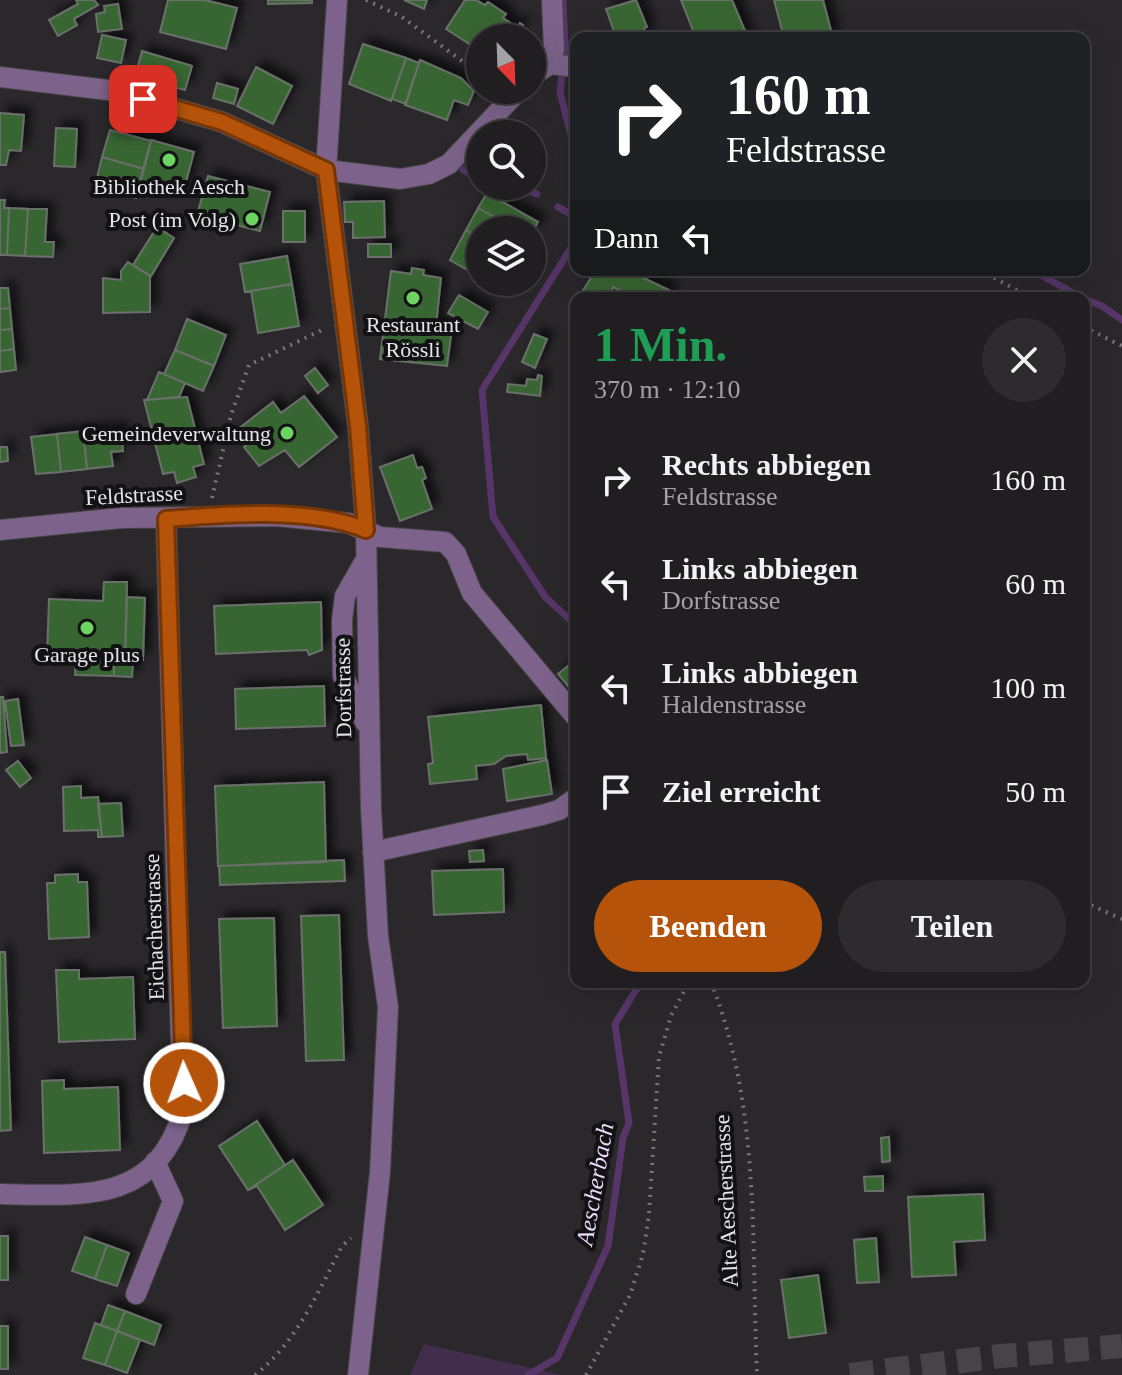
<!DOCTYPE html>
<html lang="de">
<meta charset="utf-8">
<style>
body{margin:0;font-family:Georgia,serif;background:#2d2b2d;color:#f1f3f6;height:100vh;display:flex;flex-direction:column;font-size:30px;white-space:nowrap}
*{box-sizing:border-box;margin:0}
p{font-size:26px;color:#a2a2a5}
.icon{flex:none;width:44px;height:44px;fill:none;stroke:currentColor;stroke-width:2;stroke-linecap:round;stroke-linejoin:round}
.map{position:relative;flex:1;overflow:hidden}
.panel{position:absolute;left:570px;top:292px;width:520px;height:696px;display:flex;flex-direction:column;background:#201e20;border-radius:16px;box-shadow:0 8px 32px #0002,0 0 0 2px #3d3c3e}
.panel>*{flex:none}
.top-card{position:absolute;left:570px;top:32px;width:520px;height:244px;border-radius:16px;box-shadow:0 8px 32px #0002,0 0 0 2px #3d3c3e;background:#202124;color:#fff;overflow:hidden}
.needle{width:52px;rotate:157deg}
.tools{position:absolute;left:466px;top:24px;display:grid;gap:16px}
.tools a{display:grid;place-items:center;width:80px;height:80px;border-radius:50%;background:#201e20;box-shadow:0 8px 32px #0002,0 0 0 2px #3d3c3e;font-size:40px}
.pin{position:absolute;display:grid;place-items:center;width:68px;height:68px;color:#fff;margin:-34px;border-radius:16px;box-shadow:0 4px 12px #0006}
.me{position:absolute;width:88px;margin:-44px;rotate:358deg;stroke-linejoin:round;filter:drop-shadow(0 0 6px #0008)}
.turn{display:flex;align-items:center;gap:28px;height:168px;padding:0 24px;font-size:36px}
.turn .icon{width:104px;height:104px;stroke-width:2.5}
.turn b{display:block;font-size:56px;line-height:68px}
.then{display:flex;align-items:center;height:76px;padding:0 24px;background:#0003;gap:16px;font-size:30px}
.round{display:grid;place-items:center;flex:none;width:84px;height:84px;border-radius:42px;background:#2d2b2d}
.headline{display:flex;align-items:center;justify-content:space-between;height:136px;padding:0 24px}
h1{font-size:48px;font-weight:600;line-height:60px;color:#1e9e55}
.cta{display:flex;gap:16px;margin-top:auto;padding:16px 24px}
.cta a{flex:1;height:92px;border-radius:48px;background:#b45309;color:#fff;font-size:32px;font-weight:600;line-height:92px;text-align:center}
.cta a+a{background:#2d2b2d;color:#f1f3f6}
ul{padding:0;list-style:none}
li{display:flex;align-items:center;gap:24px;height:104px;padding:0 24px}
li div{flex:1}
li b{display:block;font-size:30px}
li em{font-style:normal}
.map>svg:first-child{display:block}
</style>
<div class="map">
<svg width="1122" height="1375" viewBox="0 0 1122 1375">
<defs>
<filter id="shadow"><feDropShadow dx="7" dy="-7" stdDeviation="4" flood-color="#0009"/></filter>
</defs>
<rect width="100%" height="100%" fill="#2a282b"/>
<path fill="#422e4c" d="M424,1344L562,1375H410Z"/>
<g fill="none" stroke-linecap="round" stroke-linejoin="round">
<path stroke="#573569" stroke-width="7" d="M563,0L565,47L560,93L576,153
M463,170L480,179
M517,186L537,194
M558,207L576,217
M576,240L482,390L493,517L546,598L576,625
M1032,270L1082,298
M1084,299L1102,306L1122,320
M528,1375L557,1358L608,1246L623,1138L629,1123L615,1024L641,982"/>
</g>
<path fill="#396633" stroke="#6b6f6b" stroke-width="2" filter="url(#shadow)" d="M76,0H94L98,5L74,19L77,25L58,36L49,20L78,4Z
M168,0H205L237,8L226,49L160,32Z
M268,0H312V3L268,4Z
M404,0H427L424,9Z
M465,0H476L485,5L488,2L506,14L503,18L517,27L520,23L523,25L514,38H480V51L446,29Z
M636,0L647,27L644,28L647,38H613L616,37L606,9Z
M681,0H732L748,38H696Z
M774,0H823L833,38H784Z
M118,4L122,29L98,32L96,14L105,12L104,6Z
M102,35L126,40L121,63L97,58Z
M363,44L406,58L391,101L349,84Z
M142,51L192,66L185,90L135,77Z
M406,58L419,63L406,104L392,99Z
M420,60L461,78L474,91L468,105L454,100L447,120L405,105Z
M256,67L292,86L273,124L237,106Z
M217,83L238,89L234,104L213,98Z
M0,113L24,115L21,151L9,150L6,165H0Z
M56,128L77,129L75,167L54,166Z
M110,130L151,141L144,169L102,157Z
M151,140L194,152L183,193L140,181Z
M102,157L144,169L136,198L95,186Z
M208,176L270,192L260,231L197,215Z
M487,193L538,222L532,233V230H517L478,208Z
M0,200H5L4,208H9L7,255H0Z
M384,201L385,237L353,238V222H345L344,202Z
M9,208L28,209L25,256L7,255Z
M478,208L517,230H480V238L466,230Z
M28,209H47L45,242H54L53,257L25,256Z
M283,211H305V242H283Z
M157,227L174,238L151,276L133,265Z
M466,230L480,238V277L450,260Z
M368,244H391V257H368Z
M287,256L292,284L245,292L240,264Z
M128,262L150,276V312L103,313V278L121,280V271Z
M412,268L424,270L423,275L441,278L436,326L452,328L447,366L380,359L391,271L411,274Z
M596,270H627L671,291L668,298H635L613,287L611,293L622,298H578Z
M292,284L299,326L258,333L251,291Z
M0,288H8L10,308L0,309Z
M459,295L488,312L478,329L448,313Z
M10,308L12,329L0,330V309Z
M187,319L226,335L214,366L175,350Z
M12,329L14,349L0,351V330Z
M534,334L547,339L535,368L522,362Z
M14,349L16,370L0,372V351Z
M175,350L214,366L203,391L164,374Z
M315,368L328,385L318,393L305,376Z
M159,372L185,383L179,397L147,400Z
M538,375L542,376L540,396L507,392L508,384L526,386L527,379L537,380Z
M304,396L337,437L299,467L285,450L259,466L244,447L248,444L237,430L273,402L281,413Z
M187,397L204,464L193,467L196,477L177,483L174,472L163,474L144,400Z
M121,429L123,451L111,452L113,466L87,469L83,431Z
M83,431L87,469L61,472L57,434Z
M57,434L61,472L36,474L31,437Z
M0,447H7L8,461L0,462Z
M413,455L417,468L422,467L426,478L422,480L432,509L400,521L380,467Z
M104,582H127L125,659H114V676L75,675L76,656L47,655L49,599L103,601Z
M127,597L145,598L143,660H133L132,677L114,676V659H125Z
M321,602L322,650L309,655L307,650L216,654L214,606Z
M573,662L576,667L573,692L558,674Z
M324,686L325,726L236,729L235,689Z
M0,697H3L7,752L0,753Z
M18,699L24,745L11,746L5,701Z
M541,705L546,758L528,760L527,754L506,756L494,764L476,766L477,779L430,784L428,764L433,763L428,717Z
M547,760L552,794L507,801L503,769Z
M18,761L31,778L20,787L6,770Z
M324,782L326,862L218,866L215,786Z
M81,786V798L98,797L102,837H98V830L64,831L63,787Z
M121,803L123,836L102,837L98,804Z
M483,850L484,861L470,862L469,851Z
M344,860L345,881L220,885L219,866Z
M503,869L504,912L434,915L432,871Z
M78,874V882H87L89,937L49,939L47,883H55V875Z
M339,915L344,1060L306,1061L301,916Z
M274,918L277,1026L223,1028L219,919Z
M0,952H5L11,1130L0,1131Z
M56,970H79V979L133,977L135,1039L59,1042Z
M64,1080V1089L118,1087L120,1150L44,1153L42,1081Z
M257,1121L285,1165L248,1190L219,1146Z
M889,1137L890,1161L882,1162L881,1138Z
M293,1160L323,1205L285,1230L257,1186L248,1190Z
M883,1176V1191H865L864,1177Z
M983,1194L985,1240L954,1242L956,1275L912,1277L908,1197Z
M0,1236H8V1280H0Z
M85,1237L107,1245L95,1279L72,1271Z
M876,1238L879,1282L857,1283L854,1240Z
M107,1245L129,1253L117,1286L95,1279Z
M818,1275L826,1333L789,1338L781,1280Z
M108,1305L125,1311L117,1331L101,1325Z
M125,1311L161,1325L154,1345L117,1331Z
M95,1323L117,1331L105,1365L83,1358Z
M0,1326H8V1369H0Z
M117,1331L140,1340L127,1373L105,1365Z"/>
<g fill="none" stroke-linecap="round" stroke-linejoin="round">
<path stroke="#464447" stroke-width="24" stroke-dasharray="24 12" stroke-linecap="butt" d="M850,1375L1001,1356L1122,1346"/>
<defs>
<path id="minor" d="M337,0L326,170L358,426L366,530L371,809L378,936L388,1007L380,1172L358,1375
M550,64L554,49L552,0
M532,76L550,64L576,67
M0,77L116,91L222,122L326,170L400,179L429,174L449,164L519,90
M0,530L121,518L277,516L348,523L380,537L445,542L456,554L472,593L576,717
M365,561L345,596L342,620L343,676L365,722
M373,852L542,815L559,810L576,798
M0,1194C79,1195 156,1206 183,1111L166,519
M136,1294L173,1201L155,1162"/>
</defs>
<use href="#minor" stroke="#484649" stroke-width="22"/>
<path stroke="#787779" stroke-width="4" stroke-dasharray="2 6" stroke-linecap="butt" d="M366,0L402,17L480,74
M980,270L1031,298
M1084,327L1122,346
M212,498L231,415L249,365L322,330
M1084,902L1122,919
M711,982C761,1109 751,1241 757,1375
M255,1375C297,1342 318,1292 342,1246L351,1238
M586,1375L630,1295L643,1254L649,1214L659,1057L671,1016L689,982"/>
<use href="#minor" stroke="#7d638b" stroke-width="20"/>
</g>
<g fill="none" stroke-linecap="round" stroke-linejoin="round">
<defs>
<path id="route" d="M143,99L222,122L326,170L358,426L366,530C311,507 224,514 166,519L184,1083"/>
</defs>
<use href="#route" stroke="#753606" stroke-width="20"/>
<use href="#route" stroke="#b45309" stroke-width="14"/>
</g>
<g fill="#6dd361" stroke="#121113" stroke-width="3">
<circle cx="169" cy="160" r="8"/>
<circle cx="252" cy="219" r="8"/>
<circle cx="413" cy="298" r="8"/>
<circle cx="287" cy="433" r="8"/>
<circle cx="87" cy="628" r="8"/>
</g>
<g text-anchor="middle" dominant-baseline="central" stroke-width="8" stroke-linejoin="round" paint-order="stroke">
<g font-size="22" fill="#e6e5e7" stroke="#121113">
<text x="169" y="186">Bibliothek Aesch</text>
<text x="236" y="219" text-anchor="end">Post (im Volg)</text>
<text x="413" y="324">Restaurant<tspan x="413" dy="25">Rössli</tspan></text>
<text x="271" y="433" text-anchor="end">Gemeindeverwaltung</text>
<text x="87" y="654">Garage plus</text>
</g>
<g font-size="22" fill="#e6e5e7" stroke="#121113">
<text transform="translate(134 495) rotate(-3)">Feldstrasse</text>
<text transform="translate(343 688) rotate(-91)">Dorfstrasse</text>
<text transform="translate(154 927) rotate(-92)">Eichacherstrasse</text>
<text transform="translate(726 1201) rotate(-93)">Alte Aescherstrasse</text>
</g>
<g font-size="24" font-style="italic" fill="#efdafb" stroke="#121113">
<text transform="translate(595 1184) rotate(-80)">Aescherbach</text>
</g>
</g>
</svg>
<div class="tools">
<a><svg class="needle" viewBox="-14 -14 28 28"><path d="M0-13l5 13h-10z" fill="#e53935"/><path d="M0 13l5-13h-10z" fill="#a2a2a5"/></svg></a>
<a><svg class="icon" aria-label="search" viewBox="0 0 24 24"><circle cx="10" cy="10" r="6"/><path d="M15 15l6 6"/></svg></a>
<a><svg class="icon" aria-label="layers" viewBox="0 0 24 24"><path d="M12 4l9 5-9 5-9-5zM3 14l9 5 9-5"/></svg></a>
</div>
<div class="pin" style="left:143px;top:99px;background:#d93025"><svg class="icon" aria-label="arrive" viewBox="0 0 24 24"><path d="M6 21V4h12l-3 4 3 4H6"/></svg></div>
<svg class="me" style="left:184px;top:1083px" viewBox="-20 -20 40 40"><circle r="17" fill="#b45309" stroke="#fff" stroke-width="3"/><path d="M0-11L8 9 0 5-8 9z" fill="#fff"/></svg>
<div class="top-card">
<div class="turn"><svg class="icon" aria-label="right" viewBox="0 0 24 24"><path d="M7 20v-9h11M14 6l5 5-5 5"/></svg><div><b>160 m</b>Feldstrasse</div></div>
<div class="then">Dann<svg class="icon" aria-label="left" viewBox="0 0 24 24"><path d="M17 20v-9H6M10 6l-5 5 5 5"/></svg></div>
</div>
<section class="panel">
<div class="headline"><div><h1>1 Min.</h1><p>370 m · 12:10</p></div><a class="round"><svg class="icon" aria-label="close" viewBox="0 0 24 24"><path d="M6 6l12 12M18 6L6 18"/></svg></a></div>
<ul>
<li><svg class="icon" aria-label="right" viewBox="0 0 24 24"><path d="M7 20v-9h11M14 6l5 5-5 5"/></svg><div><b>Rechts abbiegen</b><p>Feldstrasse</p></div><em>160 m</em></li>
<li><svg class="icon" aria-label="left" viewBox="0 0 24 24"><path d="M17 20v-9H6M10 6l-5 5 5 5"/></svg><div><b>Links abbiegen</b><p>Dorfstrasse</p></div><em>60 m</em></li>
<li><svg class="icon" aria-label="left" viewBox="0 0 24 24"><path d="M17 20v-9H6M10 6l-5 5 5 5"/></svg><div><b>Links abbiegen</b><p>Haldenstrasse</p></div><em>100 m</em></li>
<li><svg class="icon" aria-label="arrive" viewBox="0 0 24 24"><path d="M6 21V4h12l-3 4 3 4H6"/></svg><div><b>Ziel erreicht</b></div><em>50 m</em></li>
</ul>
<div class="cta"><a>Beenden</a><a>Teilen</a></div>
</section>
</div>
